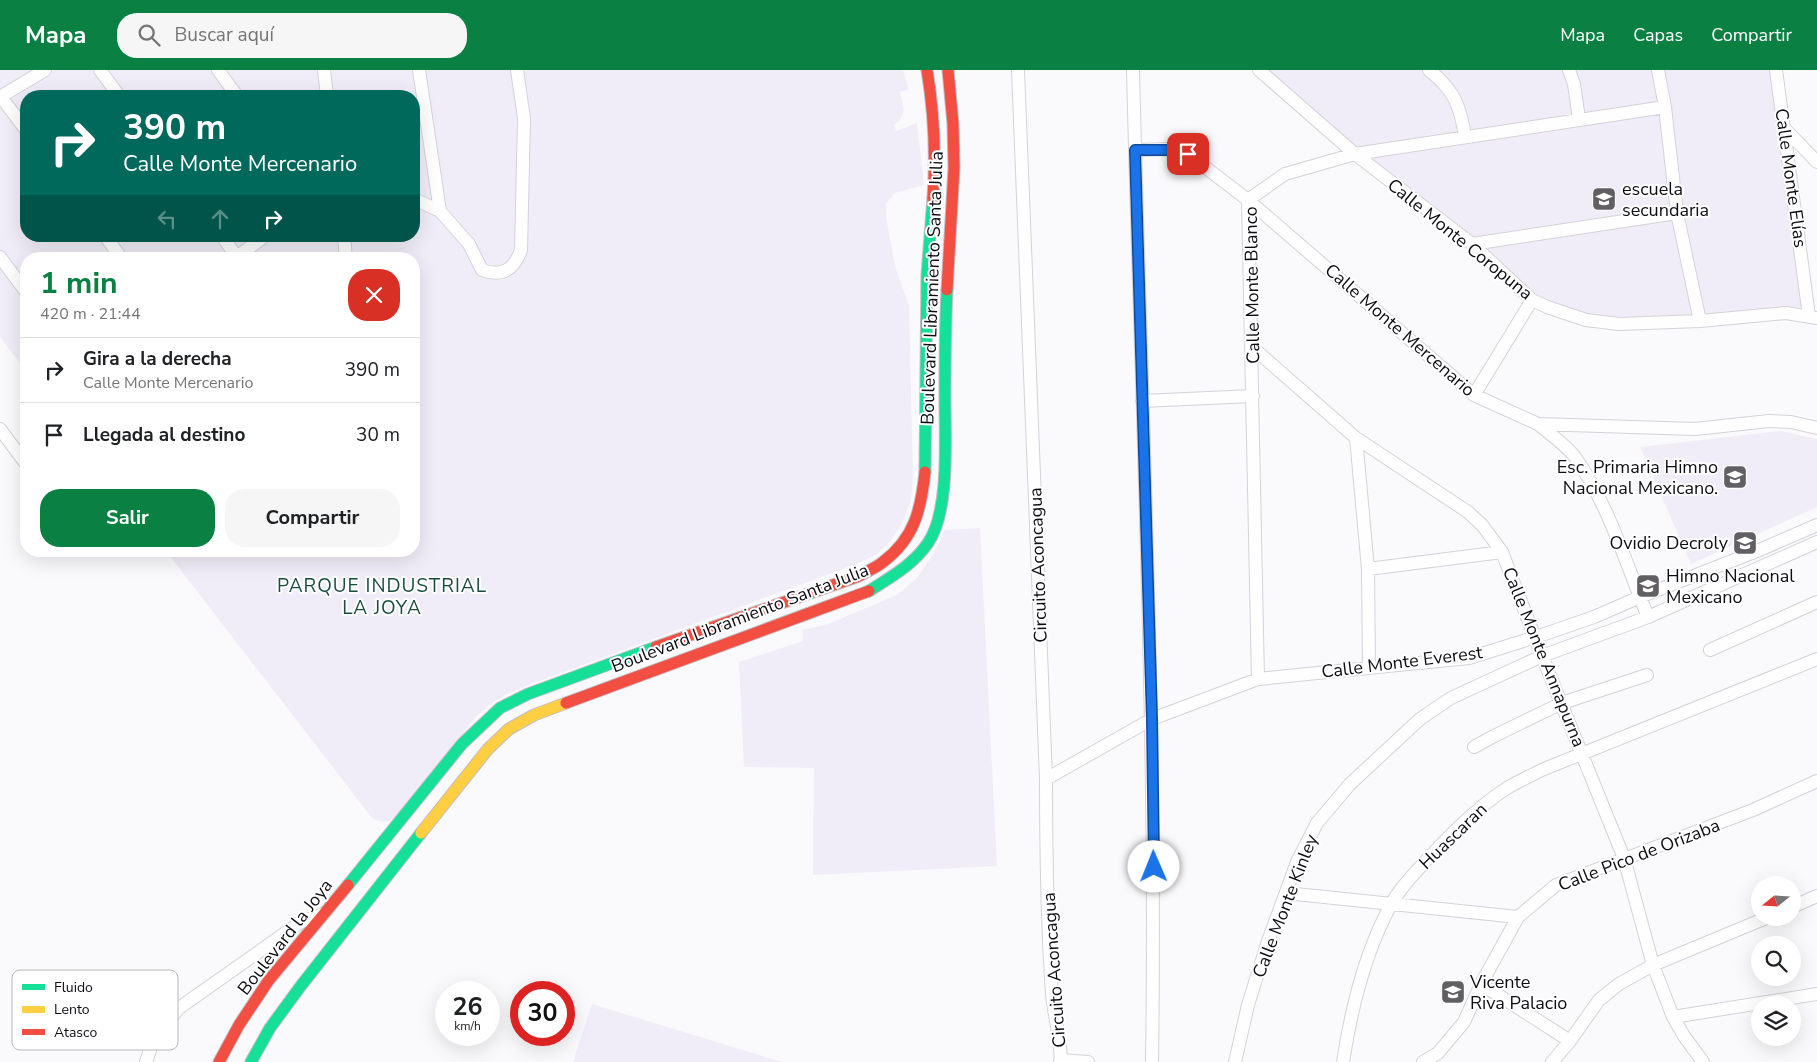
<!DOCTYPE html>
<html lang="es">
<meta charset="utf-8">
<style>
body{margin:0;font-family:"Nunito Sans",sans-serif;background:#f6f6f6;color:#202124;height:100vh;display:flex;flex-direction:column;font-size:19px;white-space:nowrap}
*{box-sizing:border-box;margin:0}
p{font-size:16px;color:#757577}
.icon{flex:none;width:28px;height:28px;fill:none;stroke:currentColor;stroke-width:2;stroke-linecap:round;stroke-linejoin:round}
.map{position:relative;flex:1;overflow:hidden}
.sheet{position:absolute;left:20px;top:182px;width:400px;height:305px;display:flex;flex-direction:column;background:#fff;border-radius:20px;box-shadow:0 5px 20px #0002}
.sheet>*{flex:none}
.banner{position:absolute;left:20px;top:20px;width:400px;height:152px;border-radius:20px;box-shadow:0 5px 20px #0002;background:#00695c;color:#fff;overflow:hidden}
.needle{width:32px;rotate:252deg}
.fabs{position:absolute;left:1751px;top:806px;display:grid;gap:10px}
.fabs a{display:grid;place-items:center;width:50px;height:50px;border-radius:50%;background:#fff;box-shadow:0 5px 20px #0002;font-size:25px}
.speed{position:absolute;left:435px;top:911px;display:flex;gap:10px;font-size:25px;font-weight:700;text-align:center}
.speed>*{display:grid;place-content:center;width:65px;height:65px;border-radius:50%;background:#fff;box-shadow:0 5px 20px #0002;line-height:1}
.speed small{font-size:12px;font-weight:400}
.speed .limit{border:8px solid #d22;background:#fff;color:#111}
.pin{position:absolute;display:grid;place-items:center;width:42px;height:42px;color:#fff;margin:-21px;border-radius:10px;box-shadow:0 2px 8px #0006}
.me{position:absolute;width:55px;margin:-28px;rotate:359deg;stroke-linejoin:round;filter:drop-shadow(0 0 4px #0008)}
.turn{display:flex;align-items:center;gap:18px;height:105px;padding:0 20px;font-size:22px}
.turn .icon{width:65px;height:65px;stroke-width:2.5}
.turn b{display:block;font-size:35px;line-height:42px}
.lanes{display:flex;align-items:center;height:48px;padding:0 20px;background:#0003;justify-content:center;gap:25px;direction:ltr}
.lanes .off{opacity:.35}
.round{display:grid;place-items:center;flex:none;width:52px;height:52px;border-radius:20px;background:#f6f6f6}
.headline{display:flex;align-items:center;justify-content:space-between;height:85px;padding:0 20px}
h1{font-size:30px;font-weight:700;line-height:38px;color:#0b8043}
.button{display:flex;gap:10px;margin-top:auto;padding:10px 20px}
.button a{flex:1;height:58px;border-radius:20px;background:#0b8043;color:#fff;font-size:20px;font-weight:700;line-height:58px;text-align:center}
.button a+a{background:#f6f6f6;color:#202124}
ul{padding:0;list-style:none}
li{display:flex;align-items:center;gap:15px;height:65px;padding:0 20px;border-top:1px solid #e0e0e0}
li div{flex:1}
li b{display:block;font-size:19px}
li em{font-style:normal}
header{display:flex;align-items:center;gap:30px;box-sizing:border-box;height:70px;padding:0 25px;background:#0b8043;color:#fff}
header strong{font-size:24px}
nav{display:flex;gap:28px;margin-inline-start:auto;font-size:18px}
.search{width:350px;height:45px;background:#f6f6f6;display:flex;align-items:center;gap:12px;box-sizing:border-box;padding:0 18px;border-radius:20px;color:#757577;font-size:19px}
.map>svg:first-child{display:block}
</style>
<header>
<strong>Mapa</strong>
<div class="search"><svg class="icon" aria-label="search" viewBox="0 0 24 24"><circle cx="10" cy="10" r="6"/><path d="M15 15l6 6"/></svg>Buscar aquí</div>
<nav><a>Mapa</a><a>Capas</a><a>Compartir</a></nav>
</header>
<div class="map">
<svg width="1817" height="992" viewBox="0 0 1817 992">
<rect width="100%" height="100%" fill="#faf9fc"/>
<path fill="#f1edf8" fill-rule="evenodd" d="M0,0H903L909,19L900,22L904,40L900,50L894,55L896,61L917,53L924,115L895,123L886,134V147L895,196L909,236L913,408L911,430L902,453L890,472L877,484L859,493L523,617L503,626L488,636L476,647L398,747L389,751L382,752L372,748L166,481H414V189H26V301L0,267ZM26,26H414V166H26Z
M1259,0H1776L1809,246L1641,254L1547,237Z
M1781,361L1817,369V437L1691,494L1640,377Z
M980,458L997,796L813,805L814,698L744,697L739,592L803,571L802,560L828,554L897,525L916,509L930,489L940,471L944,460Z
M592,934L782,992H573Z"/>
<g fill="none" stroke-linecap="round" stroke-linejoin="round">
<defs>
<path id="street" d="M100,0L119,26
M218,0L237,26
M324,0L327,26
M419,0L440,141
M1018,0L1046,709C1046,781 1047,853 1052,924C1053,942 1063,976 1060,992
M1133,0C1141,331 1157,661 1152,992
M1259,0L1355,84L1472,174L1532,230L1547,237L1586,250L1619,254L1700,251L1786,243L1817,248
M1429,0C1454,20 1460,35 1465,66
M1569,0L1574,14L1579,49
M1658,0L1665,37L1677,143L1700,251
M1776,0L1809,246
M0,27L45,0
M1,27L26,60
M1785,59L1817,92
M1135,80L1169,79L1188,84L1248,130L1474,325L1538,354L1695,359L1769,351L1791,352L1817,358
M414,129L440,141L469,174L482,200C502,207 514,200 521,180L524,48L517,0
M105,166L122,189
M222,166L237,187
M344,166L346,189
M1472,174L1677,143
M0,187L26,222
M234,189L265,166
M1252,277L1356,368L1468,442L1482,455L1502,482L1542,586L1624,788L1653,895L1673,947L1684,966L1703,992
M1474,325L1532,230
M1142,331L1253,326
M1538,354C1550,364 1566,375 1575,387C1609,435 1626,494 1648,547
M0,359L26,394
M1356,368L1368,499L1369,598
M1368,499L1502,482
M1710,580L1817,532
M1258,609L1248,130L1285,104L1355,84L1665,37
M1474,677L1494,666L1562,633L1647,605
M1046,709L1152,649L1258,609L1469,588L1536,567L1594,547L1640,527L1757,481L1817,455
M1286,823L1518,847
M1792,837L1817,826
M1481,914L1570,971
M1673,947L1817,924
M1061,990L1088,992
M146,992L153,971L179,938L301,852L323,844
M1235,992L1248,935L1267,874L1297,792L1317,753L1350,714L1420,649L1451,628L1542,586L1648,547L1817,472
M1343,992C1351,940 1366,879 1392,833C1400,818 1412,806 1423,794C1449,766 1475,739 1507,718C1519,711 1532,705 1544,699L1817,589
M1423,992L1438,983L1464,952L1481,914L1518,847L1556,815L1753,740L1817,711
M1552,992L1570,971L1599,930L1619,914L1653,895L1766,848"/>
<path id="fast" d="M925,402L927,205L933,128
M869,521C891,507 913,495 928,473C950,441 945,369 945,330C945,293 945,257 947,220
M348,815L462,674L500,638L528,624L656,577
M251,992L270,958L300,917L421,763"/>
<path id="slow" d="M421,763L488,679L509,659L534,645L566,633"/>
<path id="jam" d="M927,0C934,42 936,85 933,128
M947,220L954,98L953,54L948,0
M656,577L859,506C867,501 876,498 883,492C915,468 921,439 925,402
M566,633L869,521
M219,992L239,955L269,910L348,815"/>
</defs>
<use href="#street" stroke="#d4d2d7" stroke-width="14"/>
<use href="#fast" stroke="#c0bcc6" stroke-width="13"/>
<use href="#slow" stroke="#c0bcc6" stroke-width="13"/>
<use href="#jam" stroke="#c0bcc6" stroke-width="13"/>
<use href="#street" stroke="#fefeff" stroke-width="12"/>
<use href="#fast" stroke="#16e098" stroke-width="11"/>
<use href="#slow" stroke="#ffcf43" stroke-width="11"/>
<use href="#jam" stroke="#f24e42" stroke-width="11"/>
</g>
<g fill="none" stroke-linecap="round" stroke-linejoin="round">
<defs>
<path id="route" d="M1154,797L1152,649L1135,80H1169L1188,84"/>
</defs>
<use href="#route" stroke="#114b97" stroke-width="12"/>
<use href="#route" stroke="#1a73e8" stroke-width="9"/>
</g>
<defs>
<symbol id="school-square" viewBox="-11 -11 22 22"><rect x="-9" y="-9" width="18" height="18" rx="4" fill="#615f64" stroke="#fff"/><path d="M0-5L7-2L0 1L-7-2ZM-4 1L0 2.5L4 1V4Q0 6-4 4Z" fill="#fff"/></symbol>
</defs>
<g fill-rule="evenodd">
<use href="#school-square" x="1590" y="115" width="28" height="28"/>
<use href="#school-square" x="1721" y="393" width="28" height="28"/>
<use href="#school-square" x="1731" y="459" width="28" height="28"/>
<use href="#school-square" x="1634" y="502" width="28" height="28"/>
<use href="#school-square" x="1439" y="908" width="28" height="28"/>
</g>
<g text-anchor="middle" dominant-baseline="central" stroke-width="4" stroke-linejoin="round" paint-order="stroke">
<g font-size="18" fill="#0e0c12" stroke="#fff">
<text transform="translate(1791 108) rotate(82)">Calle Monte Elías</text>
<text transform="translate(1460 169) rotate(39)">Calle Monte Coropuna</text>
<text transform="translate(1252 215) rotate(-91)">Calle Monte Blanco</text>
<text transform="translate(932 218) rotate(-88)">Boulevard Libramiento Santa Julia</text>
<text transform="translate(1400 260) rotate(41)">Calle Monte Mercenario</text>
<text transform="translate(1038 495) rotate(-92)">Circuito Aconcagua</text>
<text transform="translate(740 548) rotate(-21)">Boulevard Libramiento Santa Julia</text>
<text transform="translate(1544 587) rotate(68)">Calle Monte Annapurna</text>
<text transform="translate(1402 592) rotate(-7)">Calle Monte Everest</text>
<text transform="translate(1453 766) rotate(-44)">Huascaran</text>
<text transform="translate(1639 785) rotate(-21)">Calle Pico de Orizaba</text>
<text transform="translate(1285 836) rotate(-69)">Calle Monte Kinley</text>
<text transform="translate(285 867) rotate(-52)">Boulevard la Joya</text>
<text transform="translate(1054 900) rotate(-94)">Circuito Aconcagua</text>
</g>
<g font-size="18" fill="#0e0c12" stroke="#fff" text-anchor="start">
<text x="1622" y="119">escuela<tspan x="1622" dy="21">secundaria</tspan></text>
<text x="1718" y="397" text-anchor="end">Esc. Primaria Himno<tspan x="1718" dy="21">Nacional Mexicano.</tspan></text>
<text x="1728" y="473" text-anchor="end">Ovidio Decroly</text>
<text x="1666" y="506">Himno Nacional<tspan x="1666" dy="21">Mexicano</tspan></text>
<text x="1470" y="912">Vicente<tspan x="1470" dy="21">Riva Palacio</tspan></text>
</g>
<g font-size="19" letter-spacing="1" fill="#194c3d" stroke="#fff">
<text x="382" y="516">PARQUE INDUSTRIAL<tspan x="382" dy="22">LA JOYA</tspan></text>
</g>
</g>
<rect x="12" y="900" width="166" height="80" rx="8" fill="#fff" stroke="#b7b6b8" stroke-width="1"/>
<rect x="22" y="914" width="23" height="6" fill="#16e098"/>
<rect x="22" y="936" width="23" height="7" fill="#ffcf43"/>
<rect x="22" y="959" width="23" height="6" fill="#f24e42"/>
<g font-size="14" fill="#0e0c12">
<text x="54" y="922">Fluido</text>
<text x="54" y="944">Lento</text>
<text x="54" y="967">Atasco</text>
</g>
</svg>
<div class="fabs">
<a><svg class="needle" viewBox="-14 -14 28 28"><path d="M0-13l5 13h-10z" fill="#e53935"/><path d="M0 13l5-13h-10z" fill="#757577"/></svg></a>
<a><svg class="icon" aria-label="search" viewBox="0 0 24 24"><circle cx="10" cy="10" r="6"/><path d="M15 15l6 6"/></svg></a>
<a><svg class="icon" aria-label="layers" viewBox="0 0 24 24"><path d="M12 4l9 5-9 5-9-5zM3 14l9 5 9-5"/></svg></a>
</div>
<div class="speed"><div>26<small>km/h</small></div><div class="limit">30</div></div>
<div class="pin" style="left:1188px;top:84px;background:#d93025"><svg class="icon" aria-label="arrive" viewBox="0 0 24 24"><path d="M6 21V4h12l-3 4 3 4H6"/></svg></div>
<svg class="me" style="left:1154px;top:797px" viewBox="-20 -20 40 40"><circle r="19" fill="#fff"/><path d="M0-13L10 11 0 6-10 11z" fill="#1a73e8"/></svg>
<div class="banner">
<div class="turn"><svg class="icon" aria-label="right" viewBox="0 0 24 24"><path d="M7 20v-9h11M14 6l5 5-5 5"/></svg><div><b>390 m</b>Calle Monte Mercenario</div></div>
<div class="lanes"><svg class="icon off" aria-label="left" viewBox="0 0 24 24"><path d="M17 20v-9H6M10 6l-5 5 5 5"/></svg><svg class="icon off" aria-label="ahead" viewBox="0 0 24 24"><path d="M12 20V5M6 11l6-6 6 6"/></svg><svg class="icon" aria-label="right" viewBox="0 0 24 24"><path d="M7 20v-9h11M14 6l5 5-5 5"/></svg></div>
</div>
<section class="sheet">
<div class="headline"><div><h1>1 min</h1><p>420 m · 21:44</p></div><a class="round" style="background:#d93025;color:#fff"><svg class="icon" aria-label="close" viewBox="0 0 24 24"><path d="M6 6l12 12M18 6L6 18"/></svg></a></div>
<ul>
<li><svg class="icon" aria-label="right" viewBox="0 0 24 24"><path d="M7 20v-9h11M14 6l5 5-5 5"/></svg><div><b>Gira a la derecha</b><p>Calle Monte Mercenario</p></div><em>390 m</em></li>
<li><svg class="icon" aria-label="arrive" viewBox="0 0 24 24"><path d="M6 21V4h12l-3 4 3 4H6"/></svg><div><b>Llegada al destino</b></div><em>30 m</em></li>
</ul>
<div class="button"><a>Salir</a><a>Compartir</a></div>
</section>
</div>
